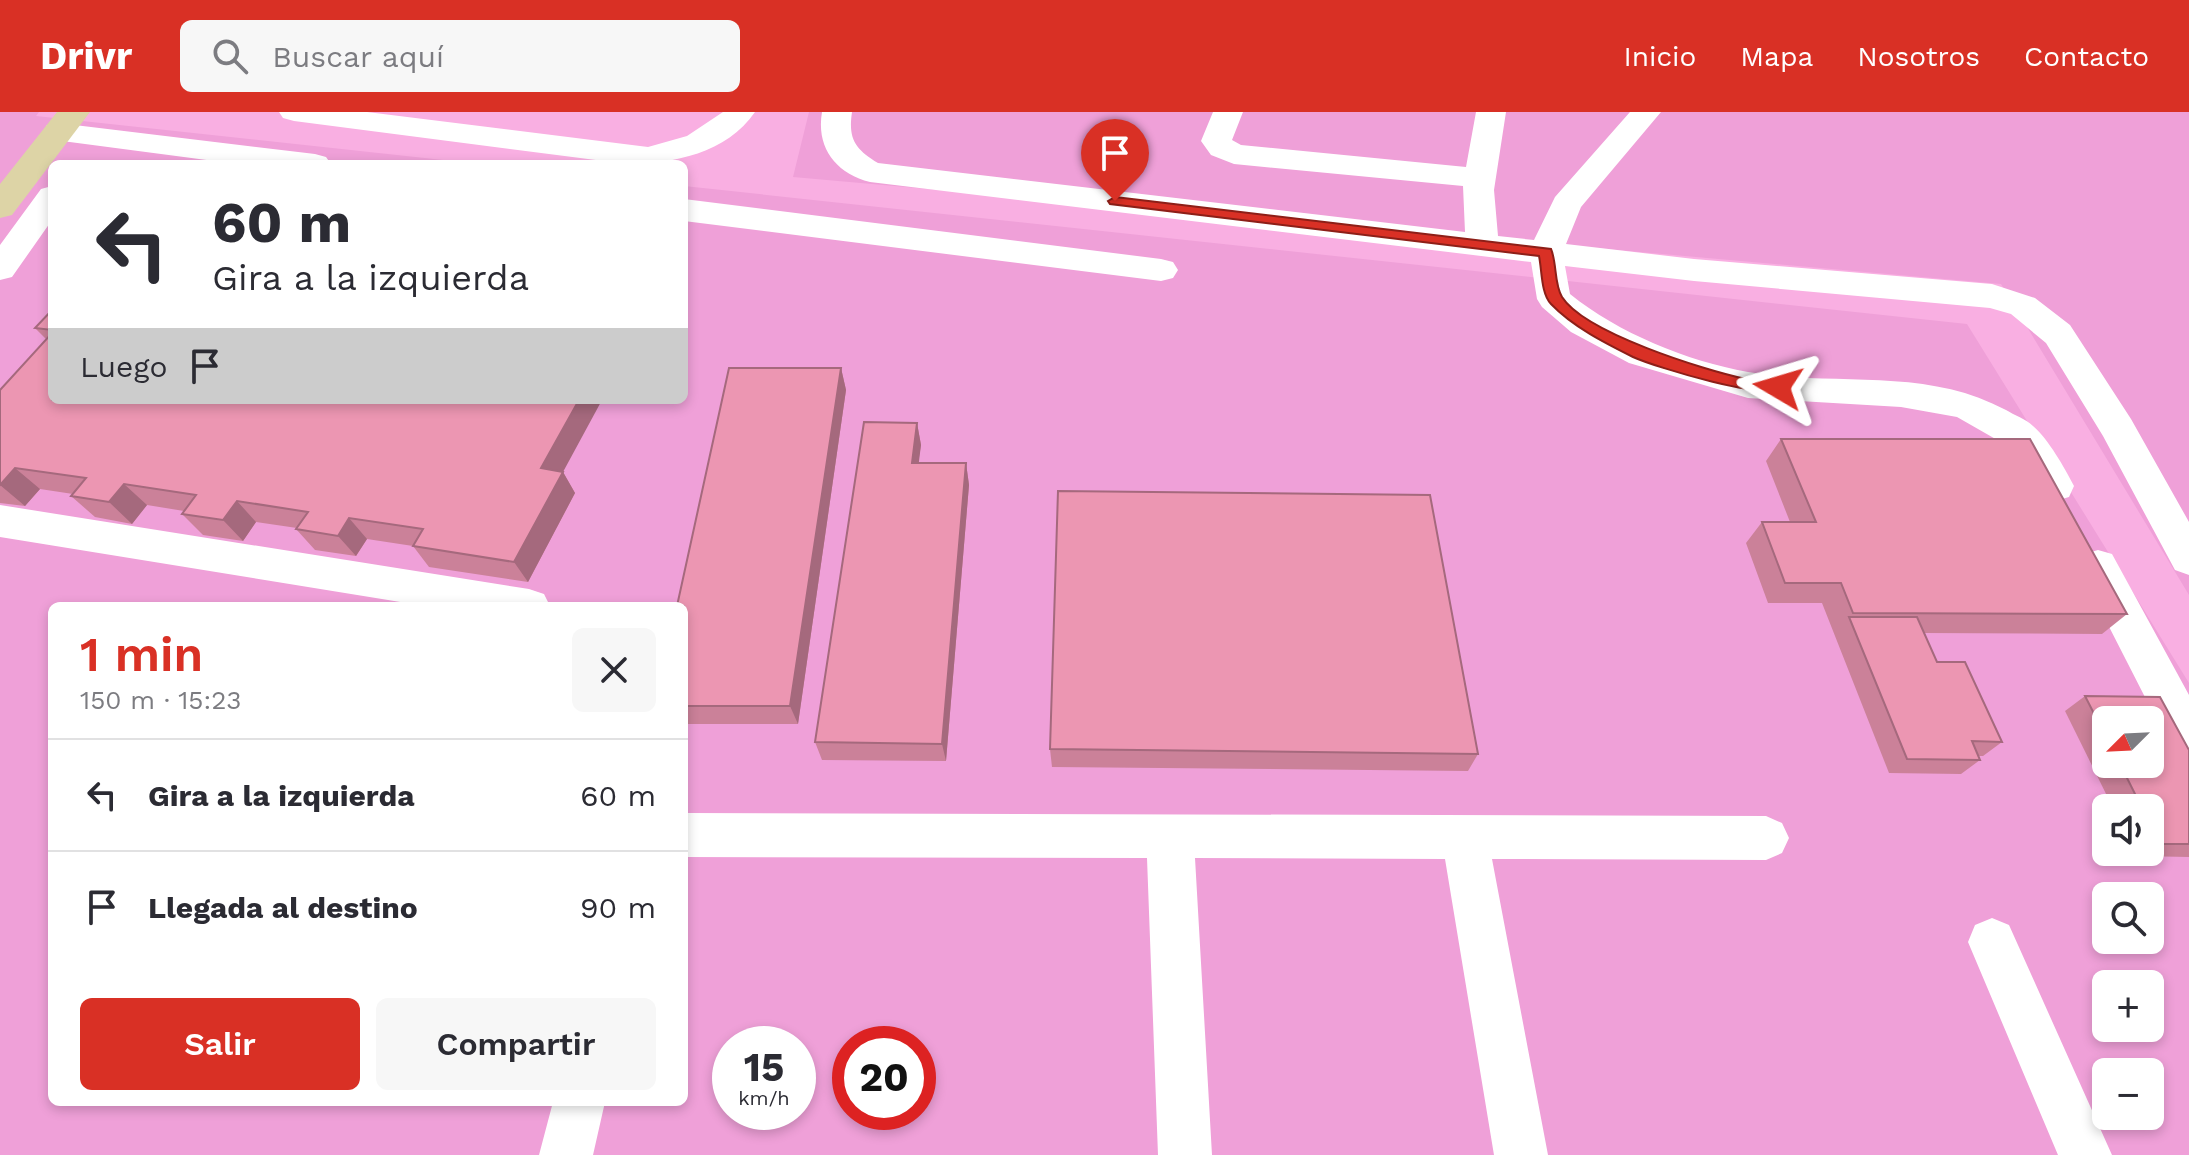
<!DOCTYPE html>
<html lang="es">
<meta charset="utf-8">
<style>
body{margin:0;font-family:"Work Sans",sans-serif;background:#f7f7f7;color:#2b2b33;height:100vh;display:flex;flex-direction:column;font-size:30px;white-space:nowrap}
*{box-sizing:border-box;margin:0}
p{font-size:26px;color:#7c7c81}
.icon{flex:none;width:44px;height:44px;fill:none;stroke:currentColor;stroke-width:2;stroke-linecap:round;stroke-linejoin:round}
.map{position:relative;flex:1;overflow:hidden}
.panel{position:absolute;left:48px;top:490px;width:640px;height:504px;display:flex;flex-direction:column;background:#fff;border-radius:12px;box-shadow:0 4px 12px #0003}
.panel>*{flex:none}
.top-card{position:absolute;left:48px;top:48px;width:640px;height:244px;border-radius:12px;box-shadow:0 4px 12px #0003;background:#fff;color:#2b2b33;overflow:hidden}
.needle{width:52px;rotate:246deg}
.tools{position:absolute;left:2092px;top:594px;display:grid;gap:16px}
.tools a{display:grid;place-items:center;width:72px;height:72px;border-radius:12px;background:#fff;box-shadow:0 4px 12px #0003;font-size:40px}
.speed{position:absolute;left:712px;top:914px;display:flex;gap:16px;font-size:40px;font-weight:700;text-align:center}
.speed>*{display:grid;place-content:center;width:104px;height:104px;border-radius:50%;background:#fff;box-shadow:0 4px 12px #0003;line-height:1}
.speed small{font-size:20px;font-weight:400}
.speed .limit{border:12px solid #d22;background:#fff;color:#111}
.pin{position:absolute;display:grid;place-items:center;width:68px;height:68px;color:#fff;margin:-82px -34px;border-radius:50% 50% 50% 0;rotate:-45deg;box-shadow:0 0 8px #0007}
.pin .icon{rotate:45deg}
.me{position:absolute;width:88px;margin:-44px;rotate:277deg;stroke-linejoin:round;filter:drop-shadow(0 0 6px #0008)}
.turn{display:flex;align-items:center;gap:28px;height:168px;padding:0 32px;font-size:36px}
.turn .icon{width:104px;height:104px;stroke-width:2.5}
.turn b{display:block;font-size:56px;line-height:68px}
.then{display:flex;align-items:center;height:76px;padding:0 32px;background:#0003;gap:16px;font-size:30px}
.round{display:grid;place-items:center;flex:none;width:84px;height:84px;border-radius:12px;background:#f7f7f7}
.head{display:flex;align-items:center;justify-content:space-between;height:136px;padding:0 32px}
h1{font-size:48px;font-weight:600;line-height:60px;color:#d93025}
.primary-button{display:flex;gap:16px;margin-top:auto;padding:16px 32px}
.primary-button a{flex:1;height:92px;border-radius:12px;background:#d93025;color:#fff;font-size:32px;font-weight:600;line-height:92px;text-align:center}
.primary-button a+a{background:#f7f7f7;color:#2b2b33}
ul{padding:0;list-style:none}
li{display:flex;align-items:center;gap:24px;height:112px;padding:0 32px;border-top:2px solid #e1e1e2}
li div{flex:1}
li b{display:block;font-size:30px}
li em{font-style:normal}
header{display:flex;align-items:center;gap:48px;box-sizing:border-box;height:112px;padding:0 40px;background:#d93025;color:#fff}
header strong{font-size:38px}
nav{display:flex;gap:44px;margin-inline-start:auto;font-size:28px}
.search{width:560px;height:72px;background:#f7f7f7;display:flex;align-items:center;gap:20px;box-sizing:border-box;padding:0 28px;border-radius:12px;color:#7c7c81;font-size:30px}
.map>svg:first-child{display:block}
</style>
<header>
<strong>Drivr</strong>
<div class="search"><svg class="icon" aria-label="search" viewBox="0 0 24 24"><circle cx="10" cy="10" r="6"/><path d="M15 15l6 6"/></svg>Buscar aquí</div>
<nav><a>Inicio</a><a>Mapa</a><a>Nosotros</a><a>Contacto</a></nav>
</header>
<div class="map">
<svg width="2189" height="1043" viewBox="0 0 2189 1043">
<rect width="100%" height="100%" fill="#f9afe2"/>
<path fill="#efa0d8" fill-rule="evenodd" d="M0,0H39L36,4L480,52H52V288H684V74L1967,212L2189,571V1043H0ZM52,494H684V990H52ZM2106,608H2150V652H2106ZM2106,696H2150V740H2106ZM2106,784H2150V828H2106ZM2106,872H2150V916H2106ZM730,932H798V1000H730ZM850,932H918V1000H850ZM2106,960H2150V1004H2106Z
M809,0H2189V483L2001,172L793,65Z"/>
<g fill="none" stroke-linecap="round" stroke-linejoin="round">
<path fill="#fff" fill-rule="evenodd" d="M279,0H367L648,35L687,24L723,0H755C727,41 673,52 627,52L294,9L283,6Z
M822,0H852C848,27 855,37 878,51L1465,120L1463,74L1234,52L1211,43L1201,29L1213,0H1243L1232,28L1241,33L1466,55L1476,0H1506L1494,78L1498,124L1534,128L1555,85L1630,0H1661L1581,95L1566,132L1694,147L1992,172L2035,186L2070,213L2131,307L2189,410V463L2175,458L2103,324L2046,231L2011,202L1990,196L1694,169L1565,154L1570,182C1618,221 1687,249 1748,260C1835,275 1925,254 2006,298C2014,303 2026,307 2033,314C2049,328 2064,355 2074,374L2069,385L2055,389L2041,385L2006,333L1957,305L1901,295L1748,286L1629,251L1571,220L1542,195L1537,187L1531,150L870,70C835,61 816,35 822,0Z
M58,11L315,42L326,45L331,52H237L47,27L43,20L47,13Z
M52,74V108L12,165L0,168V133L41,77Z
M684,87L1161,147L1173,150L1178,158L1173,166L1161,169L684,109Z
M0,393L529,477L544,482L550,494H425L0,425Z
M2098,438L2112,442L2189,583V646L2173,640L2078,454L2084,442Z
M684,701L1766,704L1782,711L1789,726L1782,741L1766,748L1492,747L1548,1043H1494L1445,747L1195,746L1212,1043H1158L1147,746L684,745Z
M1992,806L2009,813L2112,1043H2058L1968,830L1975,813Z
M553,990H605L593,1043H539Z"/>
<path fill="#ddd4a6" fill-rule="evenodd" d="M57,0H90L12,103L0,106V72Z"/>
</g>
<path fill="#cb8199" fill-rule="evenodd" d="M52,198V288L563,360L575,381L528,470L429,455L413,434L367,427L356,444L315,438L296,417L297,416L256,410L243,429L203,423L182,402L184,399L147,393L132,412L95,405L71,384L73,382L40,377L25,394L0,391V278L46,227L35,216Z
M841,256L846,278L798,612H684V494Z
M917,311L921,333L918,351H966L969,373L946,649L822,648L815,630Z
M1781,327L2127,502L2102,522L1924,521L1937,550L2002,630L1983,644H1979L1980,648L1961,662L1889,661L1822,491H1768L1746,431L1762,410H1790L1766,349Z
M2085,584L2189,638V745L2136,744L2134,740H2150V696H2113L2065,599ZM2106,608L2150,652H2106Z
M1050,637L1478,642L1468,659L1052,655Z"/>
<path fill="#a5697d" d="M841,256L846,278L798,612L790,594Z
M579,288H602L563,360L575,381L528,470L514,450L541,356Z
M917,311L921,333L916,373L912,351Z
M966,351L969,373L946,649L942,632Z
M15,356L40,377L25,394L0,373Z
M124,372L147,393L132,412L109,390Z
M237,389L256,410L243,429L223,408Z
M349,406L367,427L356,444L338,424Z"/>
<path fill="#ec96b2" stroke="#a5697d" stroke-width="2" d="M52,198V218L35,216Z
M52,221V288H579L541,356L563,360L514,450L413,434L423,417L349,406L338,424L296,417L308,400L237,389L223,408L182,402L196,383L124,372L109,390L71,384L86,366L15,356L0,373V278Z
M729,256H841L790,594H684V494H677Z
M864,310L917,311L912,351H966L942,632L815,630Z
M1781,327H2030L2127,502L1853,501L1841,471H1785L1762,410H1816Z
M1058,379L1430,383L1478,642L1050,637Z
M1849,505H1917L1937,550H1965L2002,630L1972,629L1980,648L1907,647Z
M2085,584L2160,585L2189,638V732H2160L2150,712V696H2142L2120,652H2150V608H2106V625Z"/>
<path fill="#d93025" stroke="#8d1f18" stroke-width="2" d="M1115,85L1551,137C1557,151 1554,172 1562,185C1585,221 1704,258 1746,267C1759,269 1777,264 1786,275C1772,291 1655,255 1633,245C1605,231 1573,215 1551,192C1541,182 1542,158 1539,144L1110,92L1108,89Z"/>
</svg>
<div class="tools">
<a><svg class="needle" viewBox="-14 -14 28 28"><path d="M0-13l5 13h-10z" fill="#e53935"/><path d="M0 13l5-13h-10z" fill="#7c7c81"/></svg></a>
<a><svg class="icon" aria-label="sound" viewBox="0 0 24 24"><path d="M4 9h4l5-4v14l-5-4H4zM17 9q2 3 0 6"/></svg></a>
<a><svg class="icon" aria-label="search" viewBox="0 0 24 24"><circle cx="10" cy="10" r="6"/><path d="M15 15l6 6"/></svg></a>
<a>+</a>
<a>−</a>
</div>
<div class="speed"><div>15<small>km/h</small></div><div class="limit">20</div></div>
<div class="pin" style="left:1115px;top:89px;background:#d93025"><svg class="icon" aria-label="arrive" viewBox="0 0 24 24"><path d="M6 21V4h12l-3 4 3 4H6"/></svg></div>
<svg class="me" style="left:1778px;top:275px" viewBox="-20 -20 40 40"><path d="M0-17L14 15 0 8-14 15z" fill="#d93025" stroke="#fff" stroke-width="4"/></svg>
<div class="top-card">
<div class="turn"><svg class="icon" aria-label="left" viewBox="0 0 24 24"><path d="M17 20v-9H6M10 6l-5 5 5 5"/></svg><div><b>60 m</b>Gira a la izquierda</div></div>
<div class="then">Luego<svg class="icon" aria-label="arrive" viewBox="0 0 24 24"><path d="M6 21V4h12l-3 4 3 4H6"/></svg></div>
</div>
<section class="panel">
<div class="head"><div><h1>1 min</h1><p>150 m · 15:23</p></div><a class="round"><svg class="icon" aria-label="close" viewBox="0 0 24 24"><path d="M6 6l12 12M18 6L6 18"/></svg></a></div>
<ul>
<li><svg class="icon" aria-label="left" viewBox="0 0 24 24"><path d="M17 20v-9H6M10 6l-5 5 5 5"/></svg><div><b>Gira a la izquierda</b></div><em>60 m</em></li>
<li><svg class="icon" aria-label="arrive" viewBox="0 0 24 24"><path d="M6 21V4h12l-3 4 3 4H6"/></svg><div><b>Llegada al destino</b></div><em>90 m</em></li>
</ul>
<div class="primary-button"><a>Salir</a><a>Compartir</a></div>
</section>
</div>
